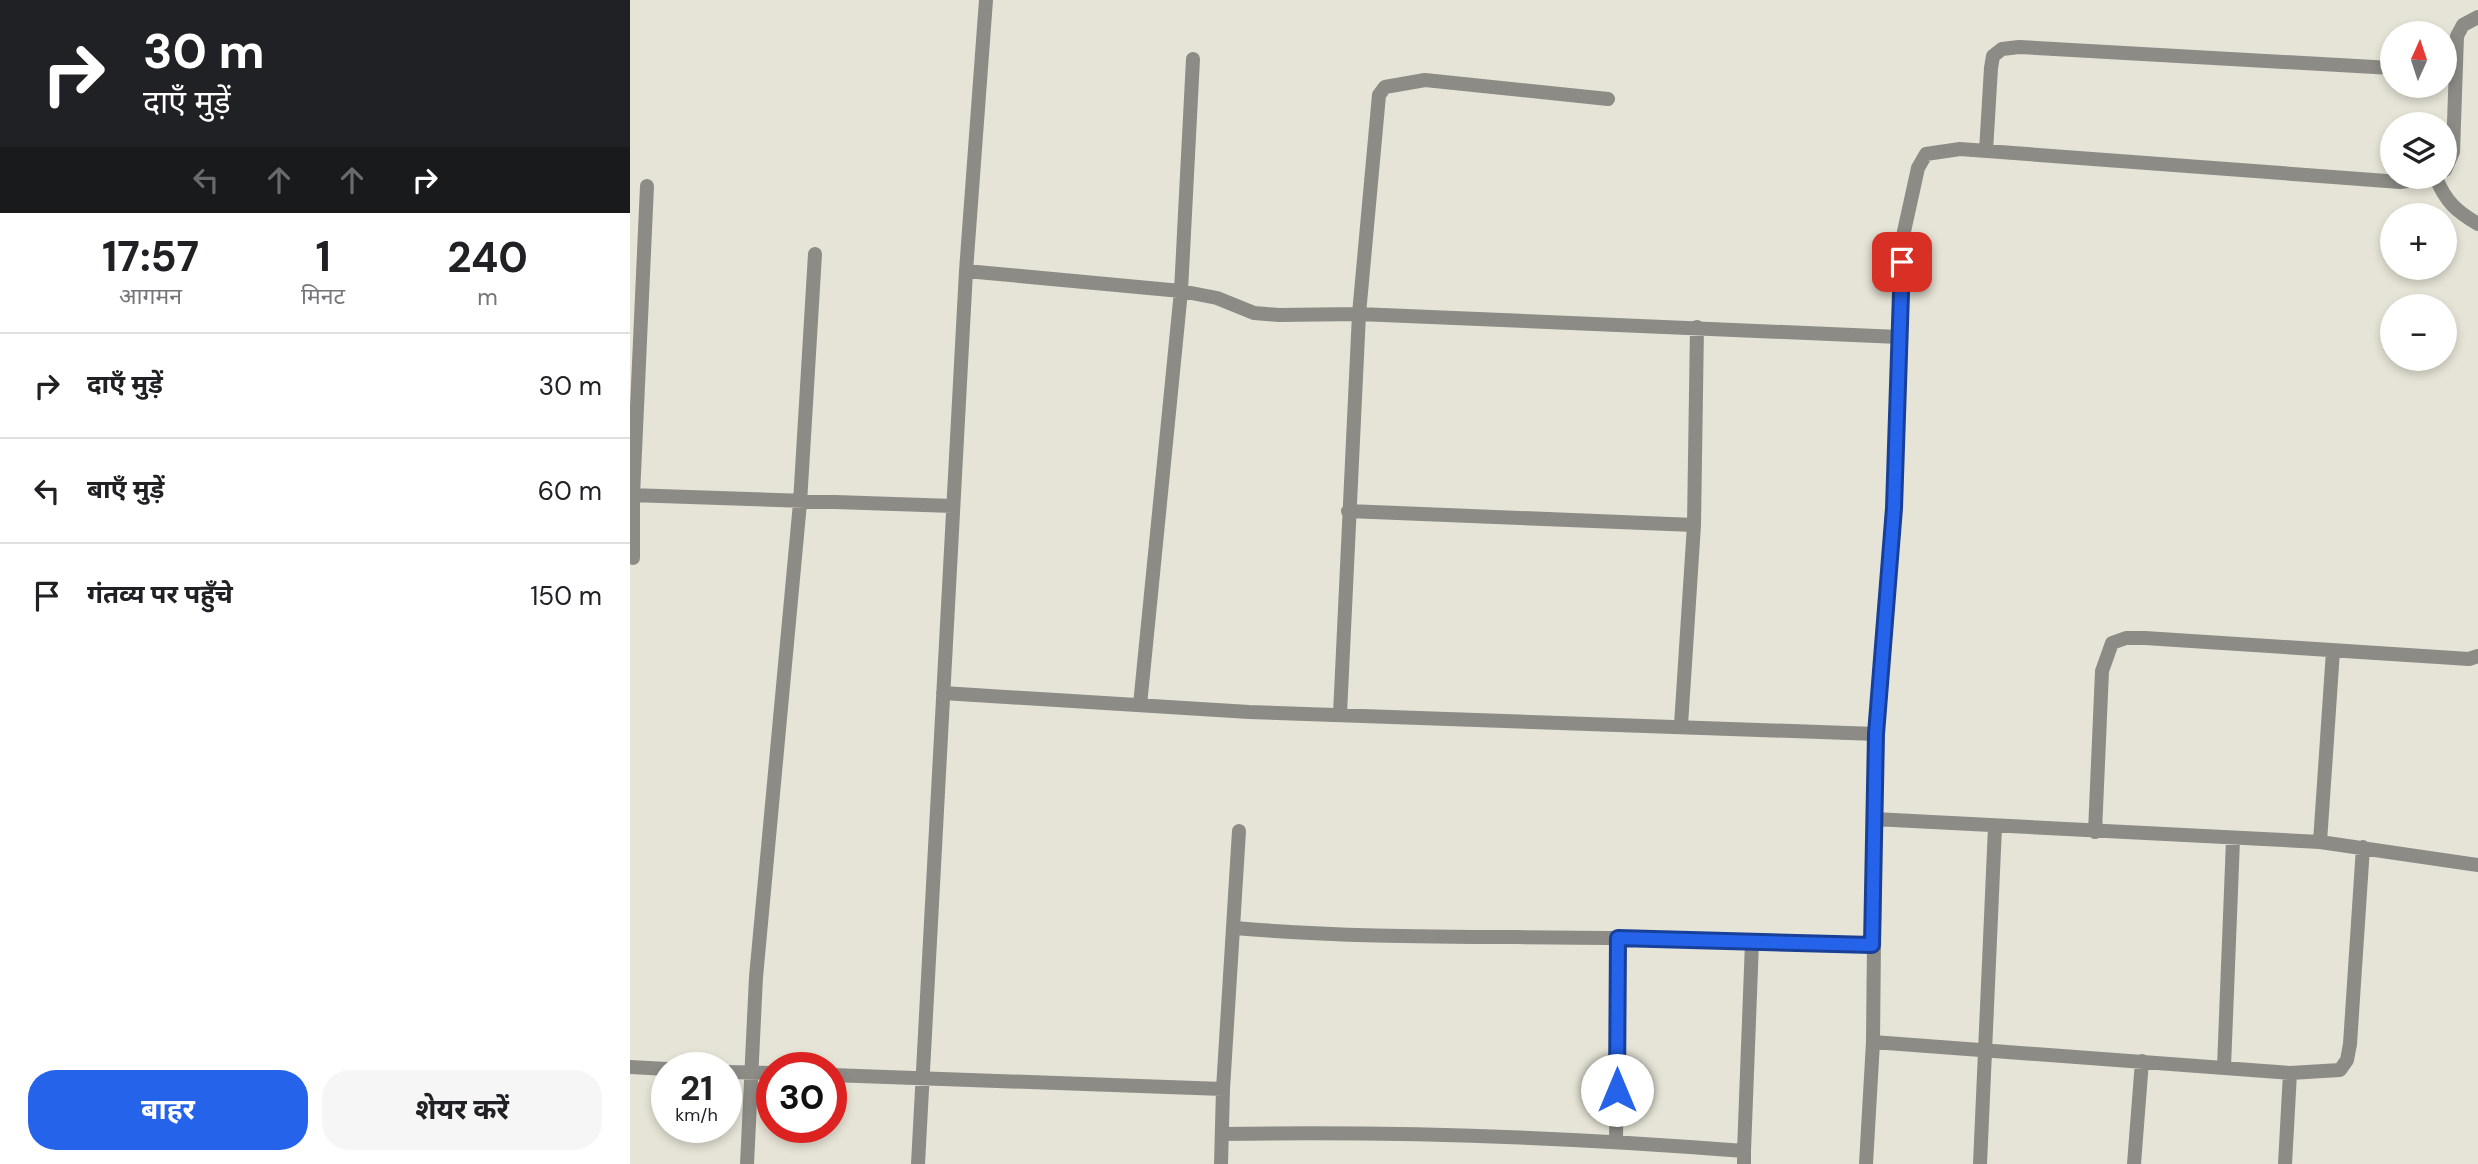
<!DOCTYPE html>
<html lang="hi">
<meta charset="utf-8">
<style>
body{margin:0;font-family:"DM Sans","Noto Sans Devanagari",sans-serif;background:#f6f6f6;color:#202124;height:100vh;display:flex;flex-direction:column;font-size:26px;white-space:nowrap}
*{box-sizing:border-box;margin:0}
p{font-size:23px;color:#757577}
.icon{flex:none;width:38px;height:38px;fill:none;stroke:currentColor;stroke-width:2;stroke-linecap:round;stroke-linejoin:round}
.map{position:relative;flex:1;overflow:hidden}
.side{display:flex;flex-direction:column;background:#fff;width:630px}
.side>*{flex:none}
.banner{background:#202124;color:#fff;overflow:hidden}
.needle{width:46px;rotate:3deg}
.controls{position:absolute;left:1750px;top:21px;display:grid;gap:14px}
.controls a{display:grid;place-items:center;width:77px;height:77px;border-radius:50%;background:#fff;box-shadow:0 4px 10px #0003;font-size:35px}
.speed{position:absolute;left:21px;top:1052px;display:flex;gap:14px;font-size:35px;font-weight:700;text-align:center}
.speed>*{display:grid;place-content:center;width:91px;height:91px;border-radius:50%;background:#fff;box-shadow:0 4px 10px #0003;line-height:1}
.speed small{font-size:18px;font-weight:400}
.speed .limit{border:10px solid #d22;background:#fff;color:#111}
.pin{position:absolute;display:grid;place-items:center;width:60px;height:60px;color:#fff;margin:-30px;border-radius:14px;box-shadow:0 4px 10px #0006}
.me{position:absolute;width:77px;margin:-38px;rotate:0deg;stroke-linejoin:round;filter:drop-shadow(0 0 5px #0008)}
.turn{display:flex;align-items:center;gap:24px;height:147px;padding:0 28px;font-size:32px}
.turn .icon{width:91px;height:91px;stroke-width:2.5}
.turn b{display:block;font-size:49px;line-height:60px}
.lanes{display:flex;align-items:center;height:66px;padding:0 28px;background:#0003;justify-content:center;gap:35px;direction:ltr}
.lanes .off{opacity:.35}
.eta{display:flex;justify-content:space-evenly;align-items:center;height:119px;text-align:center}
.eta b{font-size:42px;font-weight:700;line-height:49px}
.primary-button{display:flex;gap:14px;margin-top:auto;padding:14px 28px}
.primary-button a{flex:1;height:80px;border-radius:28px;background:#2563eb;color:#fff;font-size:28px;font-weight:700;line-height:80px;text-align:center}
.primary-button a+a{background:#f6f6f6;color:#202124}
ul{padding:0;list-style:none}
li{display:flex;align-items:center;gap:21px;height:105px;padding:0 28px;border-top:2px solid #e0e0e0}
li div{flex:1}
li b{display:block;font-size:26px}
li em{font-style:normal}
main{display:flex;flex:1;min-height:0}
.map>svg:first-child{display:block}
</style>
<main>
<section class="side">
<div class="banner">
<div class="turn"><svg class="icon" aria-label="right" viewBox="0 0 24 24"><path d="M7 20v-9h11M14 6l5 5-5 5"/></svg><div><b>30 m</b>दाएँ मुड़ें</div></div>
<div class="lanes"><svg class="icon off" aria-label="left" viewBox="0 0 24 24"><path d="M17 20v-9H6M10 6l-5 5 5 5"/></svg><svg class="icon off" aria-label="ahead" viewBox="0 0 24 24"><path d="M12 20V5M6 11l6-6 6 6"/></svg><svg class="icon off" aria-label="ahead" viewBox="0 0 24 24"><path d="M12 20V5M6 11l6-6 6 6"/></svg><svg class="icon" aria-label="right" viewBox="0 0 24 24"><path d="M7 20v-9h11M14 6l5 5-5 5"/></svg></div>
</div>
<div class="eta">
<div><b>17:57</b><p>आगमन</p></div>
<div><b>1</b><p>मिनट</p></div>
<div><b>240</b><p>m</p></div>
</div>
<ul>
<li><svg class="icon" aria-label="right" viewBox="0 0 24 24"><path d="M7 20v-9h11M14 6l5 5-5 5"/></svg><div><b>दाएँ मुड़ें</b></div><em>30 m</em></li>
<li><svg class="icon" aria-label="left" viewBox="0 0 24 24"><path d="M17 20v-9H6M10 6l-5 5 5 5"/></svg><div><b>बाएँ मुड़ें</b></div><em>60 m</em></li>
<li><svg class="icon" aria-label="arrive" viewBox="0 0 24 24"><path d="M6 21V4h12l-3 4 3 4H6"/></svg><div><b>गंतव्य पर पहुँचे</b></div><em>150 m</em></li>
</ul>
<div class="primary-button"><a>बाहर</a><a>शेयर करें</a></div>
</section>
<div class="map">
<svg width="1848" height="1164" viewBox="0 0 1848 1164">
<rect width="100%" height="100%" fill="#e6e4d6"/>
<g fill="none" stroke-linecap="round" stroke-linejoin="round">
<path stroke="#8c8b86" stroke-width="14" d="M1356,151L1361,68L1363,56L1372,49L1389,47L1762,68
M1815,170L1823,152L1827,36L1833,25L1848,17
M1806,178C1816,202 1826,211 1848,224
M336,271L551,291L587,298L624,313L649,315L729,314L1269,337
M0,495L323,506
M718,511L1064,525
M3,558V496L17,186
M313,693L619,712L1246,734
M510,705L551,291L563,59
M710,714L729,314L749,95L755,87L795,80L978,99
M1051,725L1064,525L1067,327
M1244,819L1690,842L1848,865
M1465,832L1472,671L1482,643L1496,638H1515L1839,659L1848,656
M1690,842L1703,651
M605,928C733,939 859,936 987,938C1072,939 1157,943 1242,945
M1243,1042L1660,1073L1710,1070L1717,1060L1720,1044L1733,847
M0,1067L37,1069
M1594,1067L1603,840
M96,1072L142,1073
M201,1075L593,1089L609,831
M592,1134C767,1131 940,1137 1114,1151V1164
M986,1141L988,938
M1114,1151L1122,942
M117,1164L126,977L170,503L185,254
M288,1164L336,271L356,0
M591,1164L593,1089
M1236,1164L1243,1042L1246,734L1264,508L1273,236L1288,168L1296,154L1330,149L1770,182L1807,177
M1350,1164L1365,827
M1504,1164L1512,1061
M1655,1164L1660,1073"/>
</g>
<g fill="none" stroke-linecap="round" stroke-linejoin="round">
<defs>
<path id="route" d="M987,1090L988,938L1242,945L1246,734L1264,508L1272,262"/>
</defs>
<use href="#route" stroke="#184099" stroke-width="18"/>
<use href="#route" stroke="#2563eb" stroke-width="12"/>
</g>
</svg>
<div class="controls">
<a><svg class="needle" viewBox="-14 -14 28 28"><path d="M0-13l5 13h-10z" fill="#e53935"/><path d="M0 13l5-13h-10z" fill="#757577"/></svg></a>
<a><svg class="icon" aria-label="layers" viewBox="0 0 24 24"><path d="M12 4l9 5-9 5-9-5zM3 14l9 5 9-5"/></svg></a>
<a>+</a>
<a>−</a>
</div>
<div class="speed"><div>21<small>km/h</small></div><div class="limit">30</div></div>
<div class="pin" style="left:1272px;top:262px;background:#d93025"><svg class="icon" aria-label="arrive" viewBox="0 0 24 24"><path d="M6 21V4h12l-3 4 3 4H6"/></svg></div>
<svg class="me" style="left:987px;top:1090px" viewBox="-20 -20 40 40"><circle r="19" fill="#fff"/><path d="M0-13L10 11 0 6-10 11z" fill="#2563eb"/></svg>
</div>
</main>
